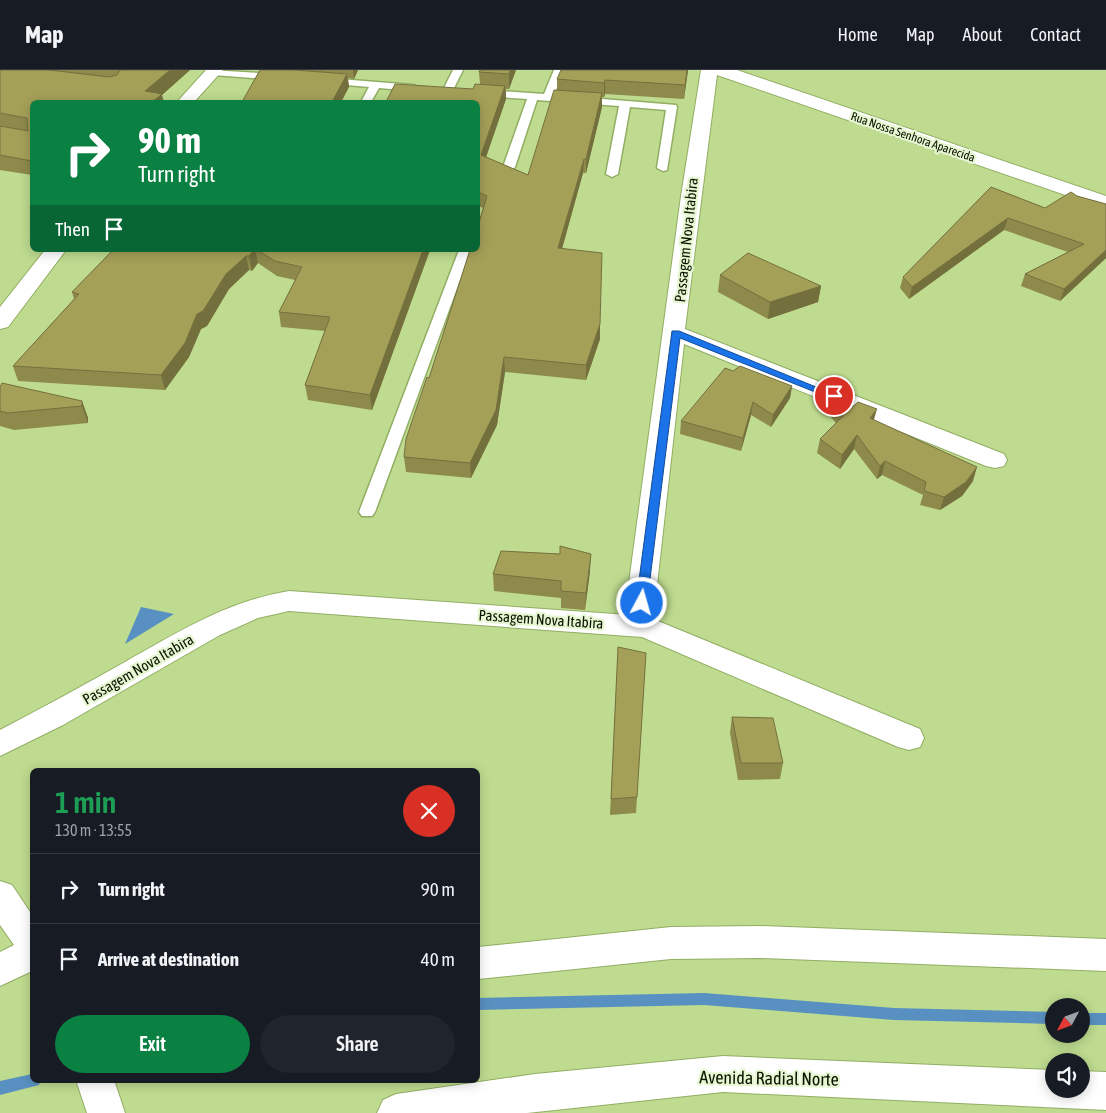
<!DOCTYPE html>
<meta charset="utf-8">
<style>
body{margin:0;font-family:"Asap Condensed",sans-serif;background:#20242c;color:#f1f3f6;height:100vh;display:flex;flex-direction:column;font-size:19px;white-space:nowrap}
*{box-sizing:border-box;margin:0}
p{font-size:16px;color:#9ea1a6}
.icon{flex:none;width:28px;height:28px;fill:none;stroke:currentColor;stroke-width:2;stroke-linecap:round;stroke-linejoin:round}
.map{position:relative;flex:1;overflow:hidden}
.details{position:absolute;left:30px;top:698px;width:450px;height:315px;display:flex;flex-direction:column;background:#171b24;border-radius:8px;box-shadow:0 2px 12px #0003}
.details>*{flex:none}
.guide{position:absolute;left:30px;top:30px;width:450px;height:152px;border-radius:8px;box-shadow:0 2px 12px #0003;background:#0b8043;color:#fff;overflow:hidden}
.needle{width:32px;rotate:229deg}
.controls{position:absolute;left:1045px;top:928px;display:grid;gap:10px}
.controls a{display:grid;place-items:center;width:45px;height:45px;border-radius:50%;background:#171b24;box-shadow:0 2px 12px #0003;font-size:25px}
.pin{position:absolute;display:grid;place-items:center;width:42px;height:42px;color:#fff;margin:-21px;border:2px solid #fff;border-radius:50%;box-shadow:0 1px 5px #0007}
.me{position:absolute;width:55px;margin:-28px;rotate:6deg;stroke-linejoin:round;filter:drop-shadow(0 0 4px #0008)}
.turn{display:flex;align-items:center;gap:18px;height:105px;padding:0 25px;font-size:22px}
.turn .icon{width:65px;height:65px;stroke-width:2.5}
.turn b{display:block;font-size:35px;line-height:42px}
.then{display:flex;align-items:center;height:48px;padding:0 25px;background:#0003;gap:10px;font-size:19px}
.round{display:grid;place-items:center;flex:none;width:52px;height:52px;border-radius:26px;background:#20242c}
.overview{display:flex;align-items:center;justify-content:space-between;height:85px;padding:0 25px}
h1{font-size:30px;font-weight:600;line-height:38px;color:#1e9e55}
.action{display:flex;gap:10px;margin-top:auto;padding:10px 25px}
.action a{flex:1;height:58px;border-radius:30px;background:#0b8043;color:#fff;font-size:20px;font-weight:600;line-height:58px;text-align:center}
.action a+a{background:#20242c;color:#f1f3f6}
ul{padding:0;list-style:none}
li{display:flex;align-items:center;gap:15px;height:70px;padding:0 25px;border-top:1px solid #363941}
li div{flex:1}
li b{display:block;font-size:19px}
li em{font-style:normal}
header{display:flex;align-items:center;gap:30px;box-sizing:border-box;height:70px;padding:0 25px;background:#171b24;border-bottom:1px solid #363941}
header strong{font-size:24px}
nav{display:flex;gap:28px;margin-inline-start:auto;font-size:18px}
.map>svg:first-child{display:block}
</style>
<header>
<strong>Map</strong>
<nav><a>Home</a><a>Map</a><a>About</a><a>Contact</a></nav>
</header>
<div class="map">
<svg width="1106" height="1043" viewBox="0 0 1106 1043">
<rect width="100%" height="100%" fill="#bedb8f"/>
<path fill="#5891c1" d="M141,537L174,544L125,574Z"/>
<g fill="none" stroke-linecap="round" stroke-linejoin="round">
<path fill="#5891c1" fill-rule="evenodd" d="M704,923L894,938L1054,942V954L894,950L704,935L478,940V928Z
M1081,943H1106V955H1081Z
M32,1004V1010H41L39,1015L0,1025V1011Z"/>
<defs>
<path id="lane" d="M209,0L277,4L282,7L277,10L213,5L209,4Z
M453,0H463L452,22H444L443,20Z
M554,0H564L554,25L676,35L677,37L667,100L663,101L657,98L666,40L630,37L618,104L612,107L606,104L619,36L537,30L515,97L513,99H505L503,97L527,29L484,26L479,23L484,20L544,24Z
M327,8L414,15L419,18L414,21L379,18L371,32H361L369,17L323,13V9Z
M459,180H471L375,442L372,446H362L359,442Z"/>
<path id="street" d="M206,0H223L194,32H177Z
M701,0H737L1106,126V139L717,5L685,259L1004,384L1007,390L1004,396L995,398L986,396L684,274L655,533L658,551L920,659L924,668L920,677L909,680L898,677L642,567L289,541L258,548L220,565L63,655L0,686V660C42,638 84,615 125,592C178,562 228,531 289,521L629,545L627,533L630,505L681,126Z
M45,180H66L8,257L0,259V237Z"/>
<path id="secondary" d="M0,811L12,815L32,845V901L0,916V882L14,875L0,855Z
M760,856L1106,869V901L760,888L671,889L478,909V877L671,857Z
M723,986L1054,1000V1019H1081V1001L1106,1002V1040L723,1022L527,1043H377L383,1030L396,1024L535,1004Z
M76,1010H114L125,1043H87Z"/>
</defs>
<use href="#lane" stroke="#92ae64" stroke-width="3"/>
<use href="#street" stroke="#92ae64" stroke-width="2"/>
<use href="#secondary" stroke="#92ae64" stroke-width="2"/>
<use href="#lane" fill="#fff" fill-rule="evenodd"/>
<use href="#street" fill="#fff" fill-rule="evenodd"/>
<use href="#secondary" fill="#fff" fill-rule="evenodd"/>
</g>
<path fill="#8e8a4c" d="M0,0H190L162,25L32,32V105L0,100Z
M260,0H358L354,9L348,8L349,17L341,32H242Z
M516,0L509,19H506V29L486,87L528,105L557,20V9L688,0L684,29L605,24L604,27H602V37L586,103H583L562,179L600,269L586,310L505,302L497,355L471,408L406,402L404,387L483,138L478,136V32L473,19L480,14L479,2Z
M991,117L1045,138L1077,126L1106,134V188L1060,231L1021,216L1025,204L1068,182L1004,160L909,229L900,218L903,207Z
M113,180H430L372,340L308,330L305,315L325,261L281,257L279,242L295,210L277,206L258,193L252,201L249,200L229,219L207,256L201,259L189,287L165,320L18,311L13,296L74,229L72,222Z
M720,205L821,216L818,232L768,249L718,222Z
M733,301L792,316L790,328L771,357L751,345L741,381L680,364L681,351Z
M0,317L82,331L88,348V353L14,360L0,356Z
M832,332L874,350L973,411L962,426L940,440L920,435L923,425L882,405L877,409L854,379L840,399L817,383L820,369L836,353L830,346Z
M590,501L585,540L561,538V528L494,521L493,504Z
M618,577L637,727L636,743L610,745Z
M732,647L783,693L780,709L738,710L730,663Z"/>
<path fill="#74703e" d="M170,0H190L162,25L164,32H148L145,21Z
M353,0H358L354,9Z
M510,0H516L509,19V4Z
M687,0H688L684,29L685,15Z
M347,4L349,17L341,32H332Z
M605,10V24L604,27V13Z
M505,16L506,29L482,99L481,85Z
M602,23V37L586,103V89Z
M584,89L583,103L558,193V178Z
M1008,148L1004,160L909,229L912,217Z
M254,180H255L258,193L252,201L249,186Z
M423,180H430L372,340L370,325Z
M1106,180V188L1060,231L1064,219Z
M246,186L249,200L229,219L207,256L201,259L189,287L165,320L161,305L197,244L226,204Z
M821,216L818,232L768,249L770,232Z
M600,254V269L586,310V295Z
M504,287L505,302L497,355L471,408L470,393Z
M792,316L790,328L771,357L773,345Z
M82,331L88,348V353L82,336Z
M753,332L751,345L741,381L743,368Z
M877,339L873,353L870,348Z
M857,365L854,379L840,399L842,385Z
M885,391L882,405L877,409L880,396Z
M977,397L973,411L962,426L940,440L944,427Z
M591,484L590,501L585,540L586,523Z"/>
<path fill="#a5a058" stroke="#74703e" d="M0,0H49L109,7L117,5L120,0H170L145,21L162,24L152,32H32V91L0,85V56L28,61L27,48L0,43Z
M260,0H295L347,4L332,32H242Z
M480,0H510L509,4L479,2Z
M561,0H687L685,15L605,10L604,13L557,9Z
M395,14L473,19L475,14L505,16L481,85L528,105L554,20L602,23L586,89H584L558,178L602,183L600,254L586,295L504,287L496,340L470,393L404,387L406,369L427,307L429,308L470,180H478V156L487,126L478,122V32H386Z
M991,117L1045,138L1071,122L1077,126L1106,134V180L1064,219L1025,204L1084,174L1008,148L912,217L903,207Z
M113,180H254L249,186H246L226,204L203,241L197,244L185,273L161,305L13,296L79,224L72,222Z
M257,180H423L370,325L305,315L330,247L279,242L302,197L275,191Z
M748,183L821,216L770,232L720,205Z
M740,296L792,316L773,345L753,332L743,368L681,351L725,298L733,301Z
M2,313L82,331V336L7,343L0,341V317Z
M832,332L849,340L858,332L877,339L870,348L977,397L966,412L944,427L924,421L926,412L885,391L880,396L857,365L842,385L820,369L843,346Z
M560,476L591,484L586,523L561,521V511L493,504L501,481L560,484Z
M618,577L646,583L637,727L611,729Z
M732,647L773,648L783,693H741Z"/>
<path fill="#1a73e8" stroke="#114b97" d="M672,261H679L838,326L830,328L680,268L647,533L642,537L636,533Z"/>
<g text-anchor="middle" dominant-baseline="central" stroke-width="4.5" stroke-linejoin="round" paint-order="stroke">
<g font-size="12" fill="#0b1400" stroke="#e6f6d0">
<text transform="translate(913 67) rotate(19)">Rua Nossa Senhora Aparecida</text>
</g>
<g font-size="15" fill="#0b1400" stroke="#e6f6d0">
<text transform="translate(686 170) rotate(-84)">Passagem Nova Itabira</text>
<text transform="translate(541 549) rotate(4)">Passagem Nova Itabira</text>
<text transform="translate(138 599) rotate(-30)">Passagem Nova Itabira</text>
</g>
<g font-size="18" fill="#0b1400" stroke="#e6f6d0">
<text transform="translate(769 1008) rotate(1)">Avenida Radial Norte</text>
</g>
</g>
</svg>
<div class="controls">
<a><svg class="needle" viewBox="-14 -14 28 28"><path d="M0-13l5 13h-10z" fill="#e53935"/><path d="M0 13l5-13h-10z" fill="#9ea1a6"/></svg></a>
<a><svg class="icon" aria-label="sound" viewBox="0 0 24 24"><path d="M4 9h4l5-4v14l-5-4H4zM17 9q2 3 0 6"/></svg></a>
</div>
<div class="pin" style="left:834px;top:326px;background:#d93025"><svg class="icon" aria-label="arrive" viewBox="0 0 24 24"><path d="M6 21V4h12l-3 4 3 4H6"/></svg></div>
<svg class="me" style="left:642px;top:533px" viewBox="-20 -20 40 40"><circle r="17" fill="#1a73e8" stroke="#fff" stroke-width="3"/><path d="M0-11L8 9 0 5-8 9z" fill="#fff"/></svg>
<div class="guide">
<div class="turn"><svg class="icon" aria-label="right" viewBox="0 0 24 24"><path d="M7 20v-9h11M14 6l5 5-5 5"/></svg><div><b>90 m</b>Turn right</div></div>
<div class="then">Then<svg class="icon" aria-label="arrive" viewBox="0 0 24 24"><path d="M6 21V4h12l-3 4 3 4H6"/></svg></div>
</div>
<section class="details">
<div class="overview"><div><h1>1 min</h1><p>130 m · 13:55</p></div><a class="round" style="background:#d93025;color:#fff"><svg class="icon" aria-label="close" viewBox="0 0 24 24"><path d="M6 6l12 12M18 6L6 18"/></svg></a></div>
<ul>
<li><svg class="icon" aria-label="right" viewBox="0 0 24 24"><path d="M7 20v-9h11M14 6l5 5-5 5"/></svg><div><b>Turn right</b></div><em>90 m</em></li>
<li><svg class="icon" aria-label="arrive" viewBox="0 0 24 24"><path d="M6 21V4h12l-3 4 3 4H6"/></svg><div><b>Arrive at destination</b></div><em>40 m</em></li>
</ul>
<div class="action"><a>Exit</a><a>Share</a></div>
</section>
</div>
